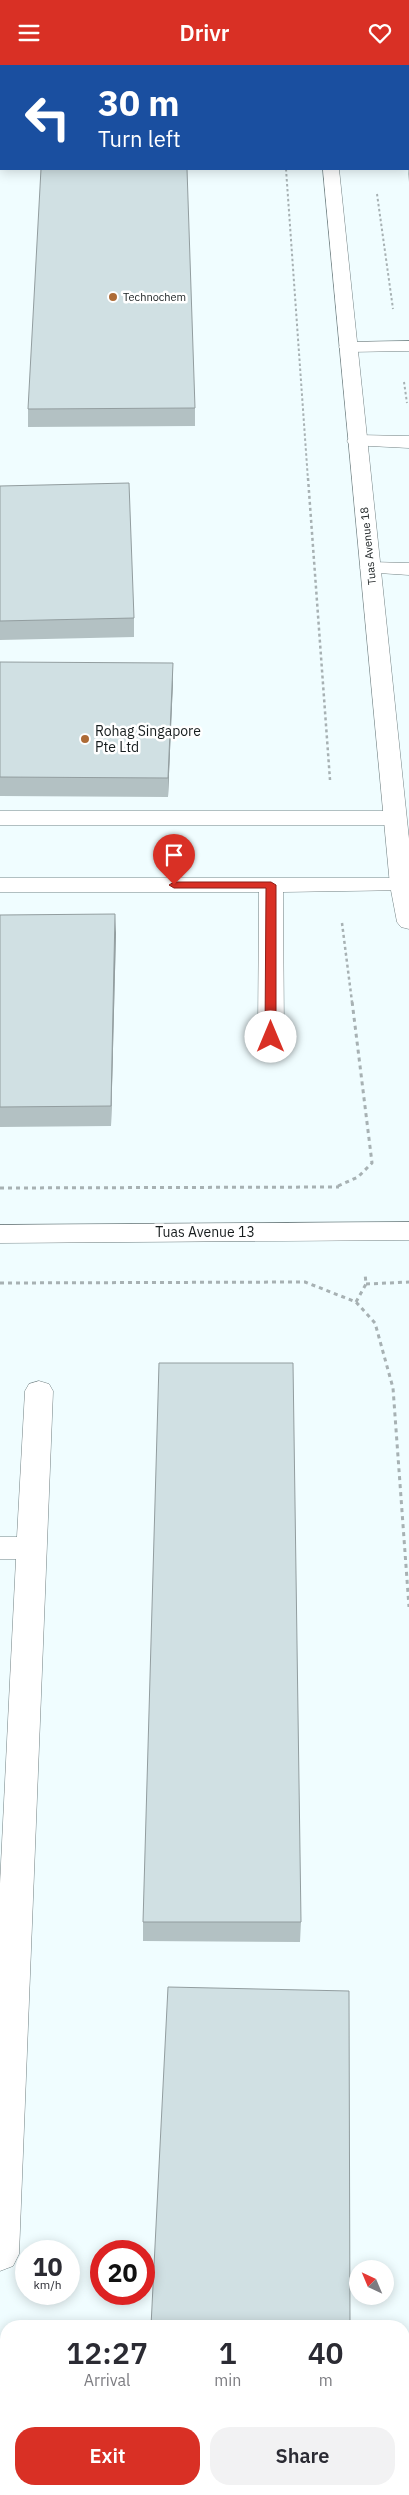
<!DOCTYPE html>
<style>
body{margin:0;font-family:"IBM Plex Sans",sans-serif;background:#f2f2f3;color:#2b2b33;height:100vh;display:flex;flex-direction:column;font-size:19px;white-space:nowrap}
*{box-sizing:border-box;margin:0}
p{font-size:16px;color:#7c7c81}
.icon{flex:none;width:28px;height:28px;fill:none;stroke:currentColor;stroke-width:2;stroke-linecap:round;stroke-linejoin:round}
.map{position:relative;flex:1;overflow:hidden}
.details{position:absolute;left:0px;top:2255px;width:410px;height:175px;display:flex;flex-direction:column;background:#fff;border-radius:20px 20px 0 0;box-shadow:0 2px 12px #0003}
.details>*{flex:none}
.banner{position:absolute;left:0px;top:0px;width:410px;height:105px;box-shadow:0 2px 12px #0003;background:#1a4fa0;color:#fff;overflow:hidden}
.needle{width:32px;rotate:316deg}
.buttons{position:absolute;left:349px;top:2195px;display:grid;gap:10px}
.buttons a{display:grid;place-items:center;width:45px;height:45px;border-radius:50%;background:#fff;box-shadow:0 2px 12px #0003;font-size:25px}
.speed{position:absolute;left:15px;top:2175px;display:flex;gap:10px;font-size:25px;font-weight:700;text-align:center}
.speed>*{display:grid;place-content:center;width:65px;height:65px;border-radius:50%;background:#fff;box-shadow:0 2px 12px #0003;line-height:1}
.speed small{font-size:12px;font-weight:400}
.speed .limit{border:8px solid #d22;background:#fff;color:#111}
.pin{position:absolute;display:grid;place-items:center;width:42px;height:42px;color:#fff;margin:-51px -21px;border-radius:50% 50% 50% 0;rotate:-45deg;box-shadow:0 0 5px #0007}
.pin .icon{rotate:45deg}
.me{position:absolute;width:55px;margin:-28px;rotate:0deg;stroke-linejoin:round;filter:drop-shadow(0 0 4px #0008)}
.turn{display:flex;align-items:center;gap:18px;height:105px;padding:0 15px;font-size:22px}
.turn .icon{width:65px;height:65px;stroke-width:2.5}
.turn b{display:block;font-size:35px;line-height:42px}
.eta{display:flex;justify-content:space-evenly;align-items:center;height:85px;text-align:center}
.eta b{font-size:30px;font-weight:600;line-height:35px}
.action{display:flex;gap:10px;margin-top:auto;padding:10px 15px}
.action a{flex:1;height:58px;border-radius:20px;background:#d93025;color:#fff;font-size:20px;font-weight:600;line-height:58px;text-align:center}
.action a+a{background:#f2f2f3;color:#2b2b33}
header{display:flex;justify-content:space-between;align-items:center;height:65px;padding:0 15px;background:#d93025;color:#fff;font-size:22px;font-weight:600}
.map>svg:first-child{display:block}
</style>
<header><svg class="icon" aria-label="menu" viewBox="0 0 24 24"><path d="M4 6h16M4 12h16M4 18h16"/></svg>Drivr<svg class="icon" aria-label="heart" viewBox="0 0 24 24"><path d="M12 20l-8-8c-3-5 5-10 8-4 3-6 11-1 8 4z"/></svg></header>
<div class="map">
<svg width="409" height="2430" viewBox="0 0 409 2430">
<rect width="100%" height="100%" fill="#f0fdff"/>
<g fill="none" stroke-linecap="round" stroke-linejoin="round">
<defs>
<path id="lane" d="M409,276V286L348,287L342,286L339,282L342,278L348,277Z
M357,370L409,371V383L350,380L347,376L350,372Z
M370,497L409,498V510L363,507L360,503L363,499Z
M0,746H395L403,748L406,753L403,758L395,760H0Z
M0,813H402L409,815V825L283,827L284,972L280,978L271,980L262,978L258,972L259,827H0Z
M39,1316L49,1319L53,1326L19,2189L13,2201L0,2206V1819L16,1494H0V1472H17L25,1326L29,1319Z"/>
<path id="street" d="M0,32H1V42H0Z
M323,104H339L409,774V864L401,862L397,857L390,820Z
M409,1157V1175L0,1178V1160Z"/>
</defs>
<use href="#lane" stroke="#738284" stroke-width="1"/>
<use href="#street" stroke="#738284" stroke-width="1"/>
<path stroke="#a7b1b3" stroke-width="2" stroke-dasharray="2.5 2.5" stroke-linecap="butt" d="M286,104L308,415
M377,129L393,244
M404,317L407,338"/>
<path stroke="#a7b1b3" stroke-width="2.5" stroke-dasharray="3 3" stroke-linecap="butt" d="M308,413L330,715
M342,858L352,937"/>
<path stroke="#a7b1b3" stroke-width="3" stroke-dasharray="4 4" stroke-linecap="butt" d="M338,1121L358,1112L372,1098L352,936
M0,1123L339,1122
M0,1218L305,1217L356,1237L375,1258L393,1323L409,1542
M366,1219L409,1217
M356,1237L366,1219L365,1208"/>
<use href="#lane" fill="#fff" fill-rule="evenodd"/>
<use href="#street" fill="#fff" fill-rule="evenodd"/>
</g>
<path fill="#b3c1c3" d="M409,93V117L408,109Z
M195,343V361L28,362V344Z
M0,421L134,553V572L0,575Z
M0,597L173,616L168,732L0,731Z
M0,850L116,868L111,1061L0,1062Z
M143,1857H301L300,1877L143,1876Z"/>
<path fill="#929d9f" d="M173,598V616L168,732V713Z
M115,849L116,868L111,1061V1041Z"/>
<path fill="#d0e0e3" stroke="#929d9f" d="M41,104H187L195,343L28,344Z
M129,418L134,553L0,556V421Z
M0,597L173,598L168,713L0,712Z
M115,849L111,1041L0,1042V850Z
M159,1298H293L301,1857H143Z
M168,1922L349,1926L350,2261H151Z
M144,2424H350V2430H143Z"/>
<path fill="#d93025" stroke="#8d1f18" d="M271,817L276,820V972L271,976L265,972L266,823H174L169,820L174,817Z"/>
<g fill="#ad6b36" stroke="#fff" stroke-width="2">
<circle cx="113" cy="232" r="5"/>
<circle cx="85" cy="674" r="5"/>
</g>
<g text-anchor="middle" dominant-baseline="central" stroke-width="5" stroke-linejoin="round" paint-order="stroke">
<g font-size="11" fill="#171d1e" stroke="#fff" text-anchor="start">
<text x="123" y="232">Technochem</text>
</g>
<g font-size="11" fill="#171d1e" stroke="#fff">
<text transform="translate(368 481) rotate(-96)">Tuas Avenue 18</text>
</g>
<g font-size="14" fill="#171d1e" stroke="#fff" text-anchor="start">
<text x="95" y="666">Rohag Singapore<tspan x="95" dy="16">Pte Ltd</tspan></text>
</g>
<g font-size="14" fill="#171d1e" stroke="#fff">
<text x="205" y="1167">Tuas Avenue 13</text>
</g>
</g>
</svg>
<div class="buttons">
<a><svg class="needle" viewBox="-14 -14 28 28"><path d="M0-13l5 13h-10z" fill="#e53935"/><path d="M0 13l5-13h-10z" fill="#7c7c81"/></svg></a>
</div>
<div class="speed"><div>10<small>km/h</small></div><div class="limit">20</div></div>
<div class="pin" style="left:174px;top:820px;background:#d93025"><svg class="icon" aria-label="arrive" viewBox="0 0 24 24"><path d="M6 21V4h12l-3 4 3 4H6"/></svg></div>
<svg class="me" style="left:271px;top:972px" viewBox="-20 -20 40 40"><circle r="19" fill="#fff"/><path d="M0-13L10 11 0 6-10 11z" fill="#d93025"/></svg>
<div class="banner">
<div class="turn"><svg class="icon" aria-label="left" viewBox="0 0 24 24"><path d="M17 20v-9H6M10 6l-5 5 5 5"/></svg><div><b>30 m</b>Turn left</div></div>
</div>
<section class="details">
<div class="eta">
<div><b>12:27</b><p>Arrival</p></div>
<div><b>1</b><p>min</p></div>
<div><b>40</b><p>m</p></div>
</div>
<div class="action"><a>Exit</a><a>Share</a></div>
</section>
</div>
